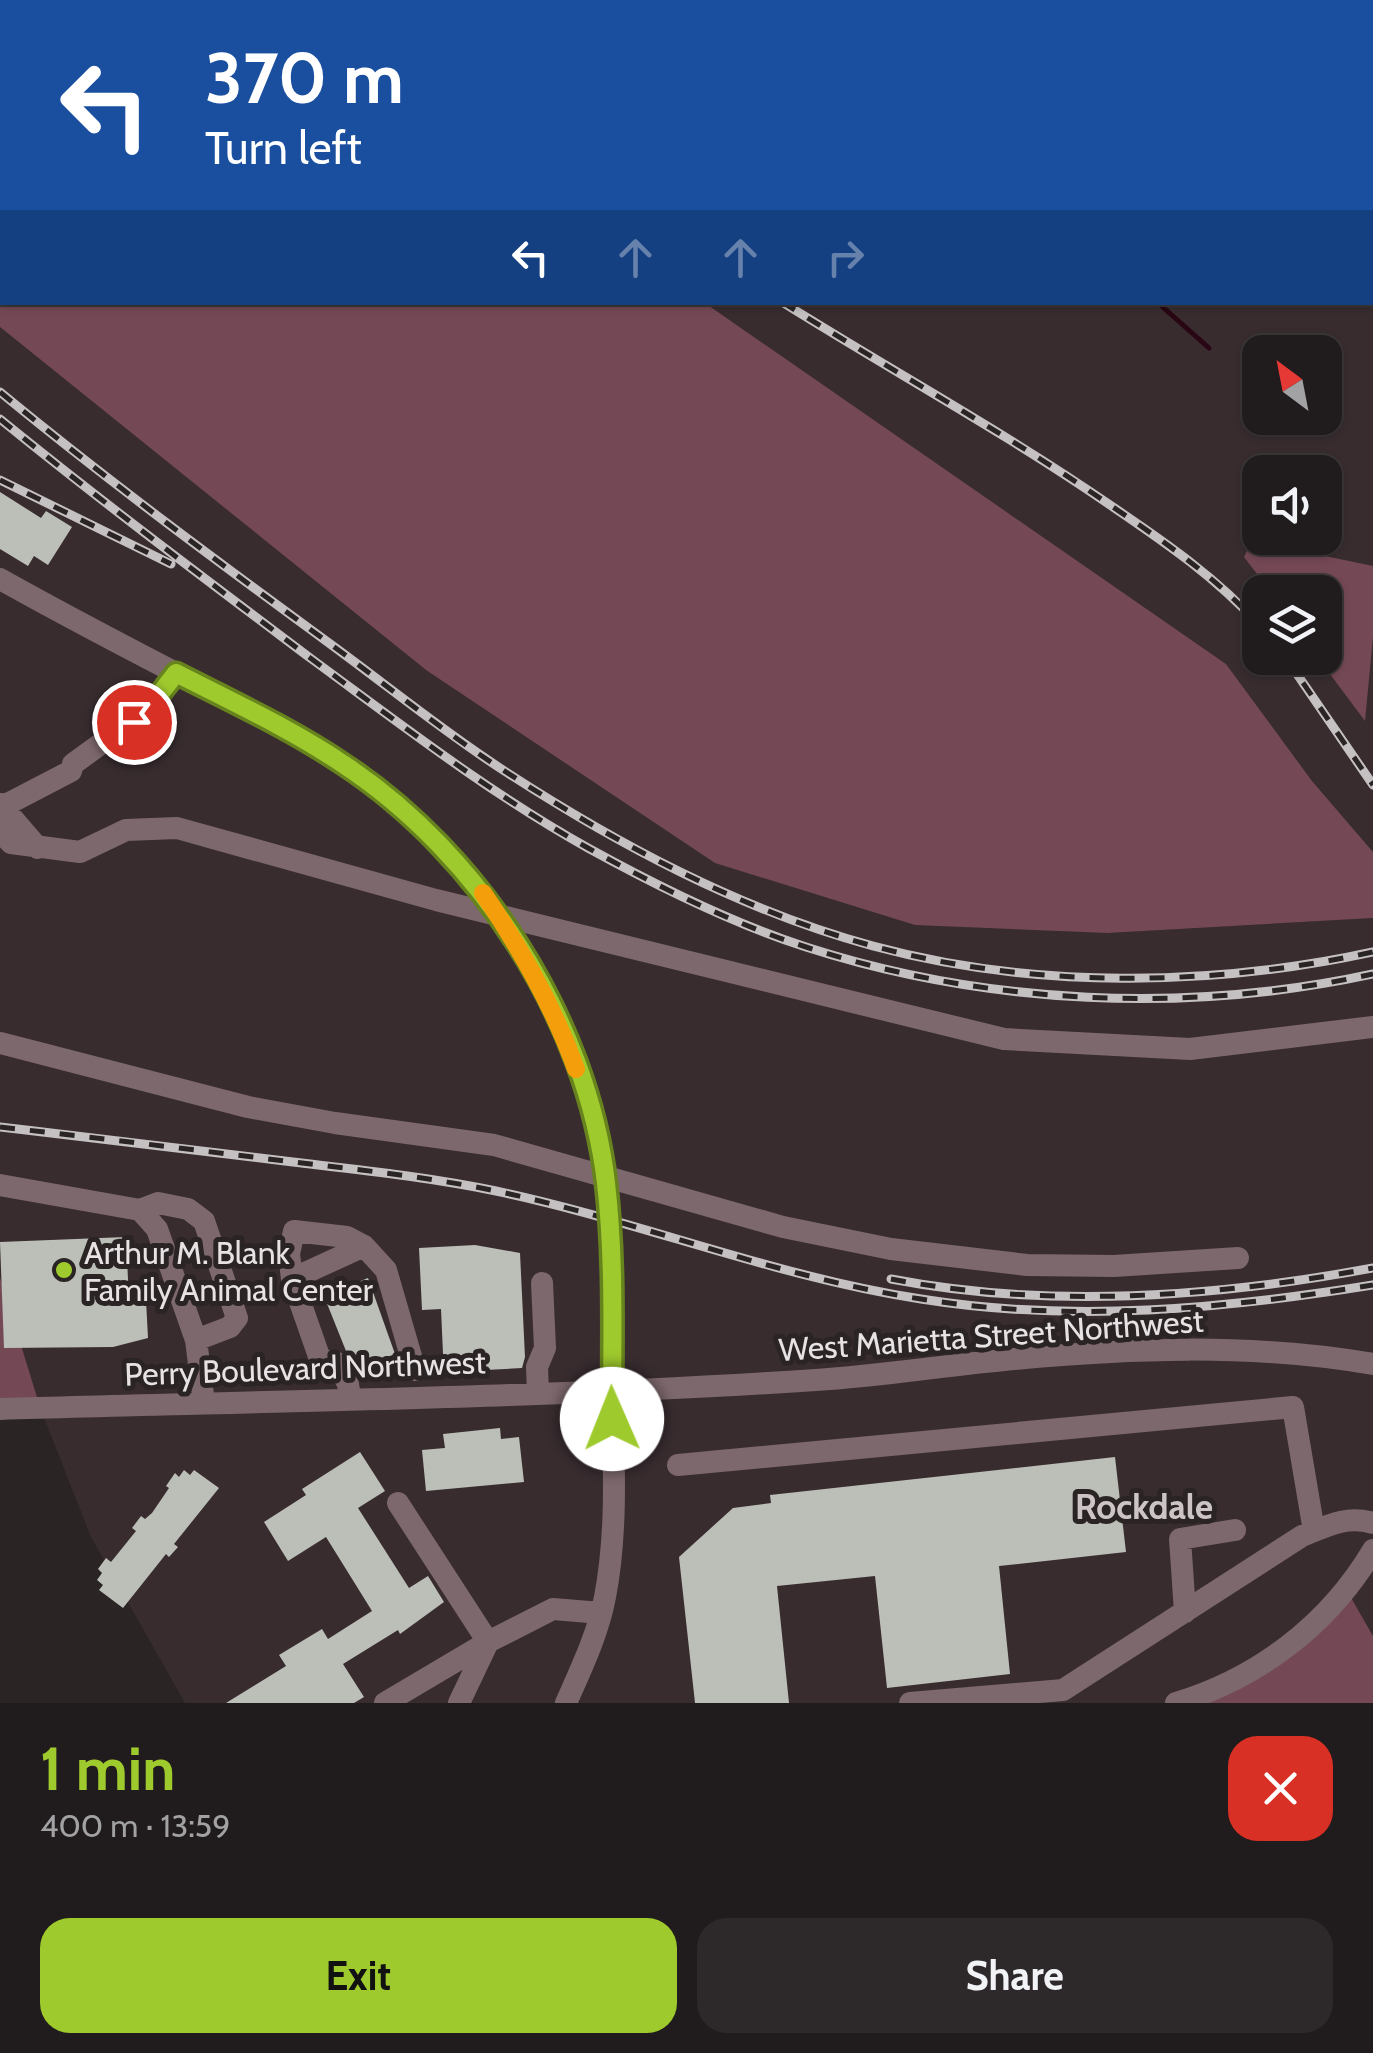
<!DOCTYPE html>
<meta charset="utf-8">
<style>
body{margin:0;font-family:Cabin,sans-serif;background:#2d2829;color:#f1f3f6;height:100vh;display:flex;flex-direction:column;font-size:38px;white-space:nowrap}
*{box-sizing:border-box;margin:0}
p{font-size:32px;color:#a2a1a3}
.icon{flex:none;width:55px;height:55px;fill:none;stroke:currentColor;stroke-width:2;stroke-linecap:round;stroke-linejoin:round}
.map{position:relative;height:1703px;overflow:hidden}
.side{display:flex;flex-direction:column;background:#201b1c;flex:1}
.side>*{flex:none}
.banner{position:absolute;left:0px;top:0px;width:1375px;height:305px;box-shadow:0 2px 8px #0004,0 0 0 2px #3d393b;background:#1a4fa0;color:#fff;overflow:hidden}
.needle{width:65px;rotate:328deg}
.fabs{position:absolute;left:1242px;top:335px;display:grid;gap:20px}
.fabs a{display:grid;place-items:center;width:100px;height:100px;border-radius:20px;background:#201b1c;box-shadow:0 2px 8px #0004,0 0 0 2px #3d393b;font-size:50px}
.pin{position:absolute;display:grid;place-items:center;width:85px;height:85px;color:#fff;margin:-42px;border:5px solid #fff;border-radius:50%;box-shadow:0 2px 10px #0007}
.me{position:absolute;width:110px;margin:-55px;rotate:359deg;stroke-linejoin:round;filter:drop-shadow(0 0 8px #0008)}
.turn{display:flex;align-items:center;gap:35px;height:210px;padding:0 40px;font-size:45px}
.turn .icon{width:130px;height:130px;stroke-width:2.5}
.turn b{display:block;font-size:70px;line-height:85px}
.lanes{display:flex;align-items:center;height:95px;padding:0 40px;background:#0003;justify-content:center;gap:50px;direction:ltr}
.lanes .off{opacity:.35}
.round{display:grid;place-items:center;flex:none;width:105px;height:105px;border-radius:30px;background:#2d2829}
.summary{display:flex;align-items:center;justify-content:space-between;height:170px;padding:0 40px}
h1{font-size:60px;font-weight:700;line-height:75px;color:#9fca2d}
.primary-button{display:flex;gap:20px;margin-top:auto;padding:20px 40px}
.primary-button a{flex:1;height:115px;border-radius:30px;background:#9fca2d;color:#111;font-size:40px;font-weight:700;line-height:115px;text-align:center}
.primary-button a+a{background:#2d2829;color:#f1f3f6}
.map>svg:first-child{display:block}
</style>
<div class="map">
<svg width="1373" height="1703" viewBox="0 0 1373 1703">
<rect width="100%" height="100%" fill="#2a2425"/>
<path fill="#382c2f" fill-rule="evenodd" d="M245,0H656L659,2H249Z
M824,0H1373V852L1312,781L1226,664L705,303L1372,302V2H823ZM1260,352H1325V418H1260ZM1260,472H1325V538H1260ZM1260,592H1325V658H1260Z
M0,327L426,670L1108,933L1373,918V1636L1350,1597L1189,1703H185L91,1537L41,1410L0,1277Z"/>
<path fill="#744955" d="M0,0L249,2H2V302L705,303L1226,664L1312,781L1373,852V918L1108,933L915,925L715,863L426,670L0,327Z
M656,0H824L659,2Z
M1256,531L1260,532V538H1274L1325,556L1373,566V637L1365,721L1318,658H1325V592H1271L1244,557Z
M0,1277L41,1410L0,1411Z
M1350,1596L1373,1636V1703H1189Z"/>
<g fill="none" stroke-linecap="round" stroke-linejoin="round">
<path stroke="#290613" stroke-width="5" d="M814,0L816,2
M1157,302L1209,348"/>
</g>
<path fill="#bcbfb8" d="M0,492L41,518L46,511L72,527L48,565L34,556L28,566L0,549Z
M126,1237L129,1301L146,1300L148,1338L113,1347L4,1348L0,1242Z
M475,1245L520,1253L525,1357L522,1368L466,1371V1375L444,1376L441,1309L422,1310L419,1248Z
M368,1278L395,1354L357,1369L346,1351L324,1296Z
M500,1428L501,1439L519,1437L524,1482L426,1491L422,1450L445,1448L443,1434Z
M360,1452L385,1491L358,1508L409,1588L428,1576L444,1602L400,1634L398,1630L343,1664L364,1697L354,1703H226L286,1666L279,1655L322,1629L328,1639L372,1611L326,1537L288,1561L264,1522L306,1495L302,1489Z
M1115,1457L1126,1552L999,1566L1010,1674L887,1688L875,1576L777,1586L789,1703H695L679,1557L733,1508L771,1503L770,1495Z
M184,1470L190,1475L194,1470L219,1488L174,1544L178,1547L169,1557L166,1554L123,1608L99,1590L103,1585L97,1580L102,1573L98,1569L106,1558L111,1562L136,1531L132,1528L141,1516L145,1519L152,1513L169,1488L166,1486L175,1473L179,1477Z"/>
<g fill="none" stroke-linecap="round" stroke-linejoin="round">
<path stroke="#7d686d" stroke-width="22" d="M1305,0L1309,2
M998,2L1001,0
M1372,44H1373
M0,579C68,617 137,653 207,689C253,713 302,735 345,765C482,859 585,1016 606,1182C613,1239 611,1299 611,1356C612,1435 620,1519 605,1597C598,1634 581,1669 566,1703
M0,804L38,848
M0,808L71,771L73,764L146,711L177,673
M0,831L11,843L80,852L126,830L177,828L436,900L1004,1039L1190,1049L1373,1027
M0,1043L248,1107L335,1123L494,1145L783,1227L891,1249L1027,1265L1114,1266L1238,1258
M0,1185L140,1210L157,1229L196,1340L204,1403
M140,1210L158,1203L188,1209L204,1221L237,1318L230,1327L196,1340
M292,1279L289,1254L294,1231L347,1237L364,1246
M538,1394L537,1367L545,1348L542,1283
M350,1399L348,1384L337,1363L320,1359L292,1279L364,1246L386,1270L415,1370
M0,1409C272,1401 544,1398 816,1380C879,1376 941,1366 1004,1360C1125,1348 1252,1343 1373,1364
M678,1465L1293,1407L1314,1531
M398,1503L488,1642L553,1609L601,1613
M1185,1612L1180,1539L1235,1530
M385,1703L488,1642
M459,1703L488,1642
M910,1703L1063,1690L1302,1536C1327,1526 1346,1515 1373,1523
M1176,1703C1259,1678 1329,1624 1373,1550"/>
<defs>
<path id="rail" d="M294,0L298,2
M372,0L379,2
M420,0L426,2
M463,0L467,2
M484,0L487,2
M782,302C892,371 1006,433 1113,507C1166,543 1217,578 1260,626
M0,392C108,481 221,564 333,646C389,687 444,732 503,770C617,844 740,910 873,946C1032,989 1212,987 1373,952
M0,419C102,502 208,581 313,660C403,726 491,794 588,848C657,886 731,923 806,947C986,1005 1188,1014 1373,974
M0,480L171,564
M1286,658L1373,785
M0,1127C98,1138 196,1150 293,1162C361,1170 429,1177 496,1191C639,1221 776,1277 921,1299C1072,1323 1223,1309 1373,1285
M891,1279C1048,1309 1217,1297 1373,1268"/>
</defs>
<use href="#rail" stroke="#c5c0c1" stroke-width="9"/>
<use href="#rail" stroke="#2a2425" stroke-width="5" stroke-dasharray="15" stroke-linecap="butt"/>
</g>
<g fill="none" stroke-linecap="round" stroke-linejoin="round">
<defs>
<path id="route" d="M134,722L146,712L176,673C233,702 291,729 343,764C480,854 587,1020 606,1183C615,1261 612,1341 612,1419"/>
</defs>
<use href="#route" stroke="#67831d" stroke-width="25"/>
<use href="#route" stroke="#9fca2d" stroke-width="18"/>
<path stroke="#f59e0b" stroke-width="18" d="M483,893C521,949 553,1005 576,1069"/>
</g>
<circle fill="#9fca2d" stroke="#2a2425" stroke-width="4" cx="64" cy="1270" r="10"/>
<g text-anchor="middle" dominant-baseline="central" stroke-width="10" stroke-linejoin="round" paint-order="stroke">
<g font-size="32" fill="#e7e2e3" stroke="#2a2425" text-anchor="start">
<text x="84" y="1252">Arthur M. Blank<tspan x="84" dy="37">Family Animal Center</tspan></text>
</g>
<g font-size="32" fill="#e7e2e3" stroke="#2a2425">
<text transform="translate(991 1335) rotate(-4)">West Marietta Street Northwest</text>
<text transform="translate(305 1368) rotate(-2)">Perry Boulevard Northwest</text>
</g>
<g font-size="35" font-weight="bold" fill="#cdc4c6" stroke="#2a2425">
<text x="1144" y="1506">Rockdale</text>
</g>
</g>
</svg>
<div class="fabs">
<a><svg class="needle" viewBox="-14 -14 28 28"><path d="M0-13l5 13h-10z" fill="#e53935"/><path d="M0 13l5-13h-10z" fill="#a2a1a3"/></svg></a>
<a><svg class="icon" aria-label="sound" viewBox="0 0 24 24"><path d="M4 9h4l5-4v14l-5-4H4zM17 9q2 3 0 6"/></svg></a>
<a><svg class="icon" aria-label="layers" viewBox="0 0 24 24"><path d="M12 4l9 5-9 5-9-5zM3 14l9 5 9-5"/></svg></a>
</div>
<div class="pin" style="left:134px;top:722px;background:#d93025"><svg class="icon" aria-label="arrive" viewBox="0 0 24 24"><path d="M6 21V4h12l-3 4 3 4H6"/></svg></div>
<svg class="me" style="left:612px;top:1419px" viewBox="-20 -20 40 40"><circle r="19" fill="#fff"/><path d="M0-13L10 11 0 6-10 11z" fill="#9fca2d"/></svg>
<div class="banner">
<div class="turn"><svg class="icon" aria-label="left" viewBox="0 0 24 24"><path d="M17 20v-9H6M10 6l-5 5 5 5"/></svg><div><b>370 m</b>Turn left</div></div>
<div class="lanes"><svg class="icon" aria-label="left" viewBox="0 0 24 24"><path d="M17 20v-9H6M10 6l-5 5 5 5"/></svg><svg class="icon off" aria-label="ahead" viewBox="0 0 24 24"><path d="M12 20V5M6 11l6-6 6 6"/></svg><svg class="icon off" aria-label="ahead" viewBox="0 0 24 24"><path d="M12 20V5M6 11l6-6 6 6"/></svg><svg class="icon off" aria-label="right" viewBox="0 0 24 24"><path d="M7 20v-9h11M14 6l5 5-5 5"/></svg></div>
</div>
</div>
<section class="side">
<div class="summary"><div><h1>1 min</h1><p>400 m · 13:59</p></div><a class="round" style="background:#d93025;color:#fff"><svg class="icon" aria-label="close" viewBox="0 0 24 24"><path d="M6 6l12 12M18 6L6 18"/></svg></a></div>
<div class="primary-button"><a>Exit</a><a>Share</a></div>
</section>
